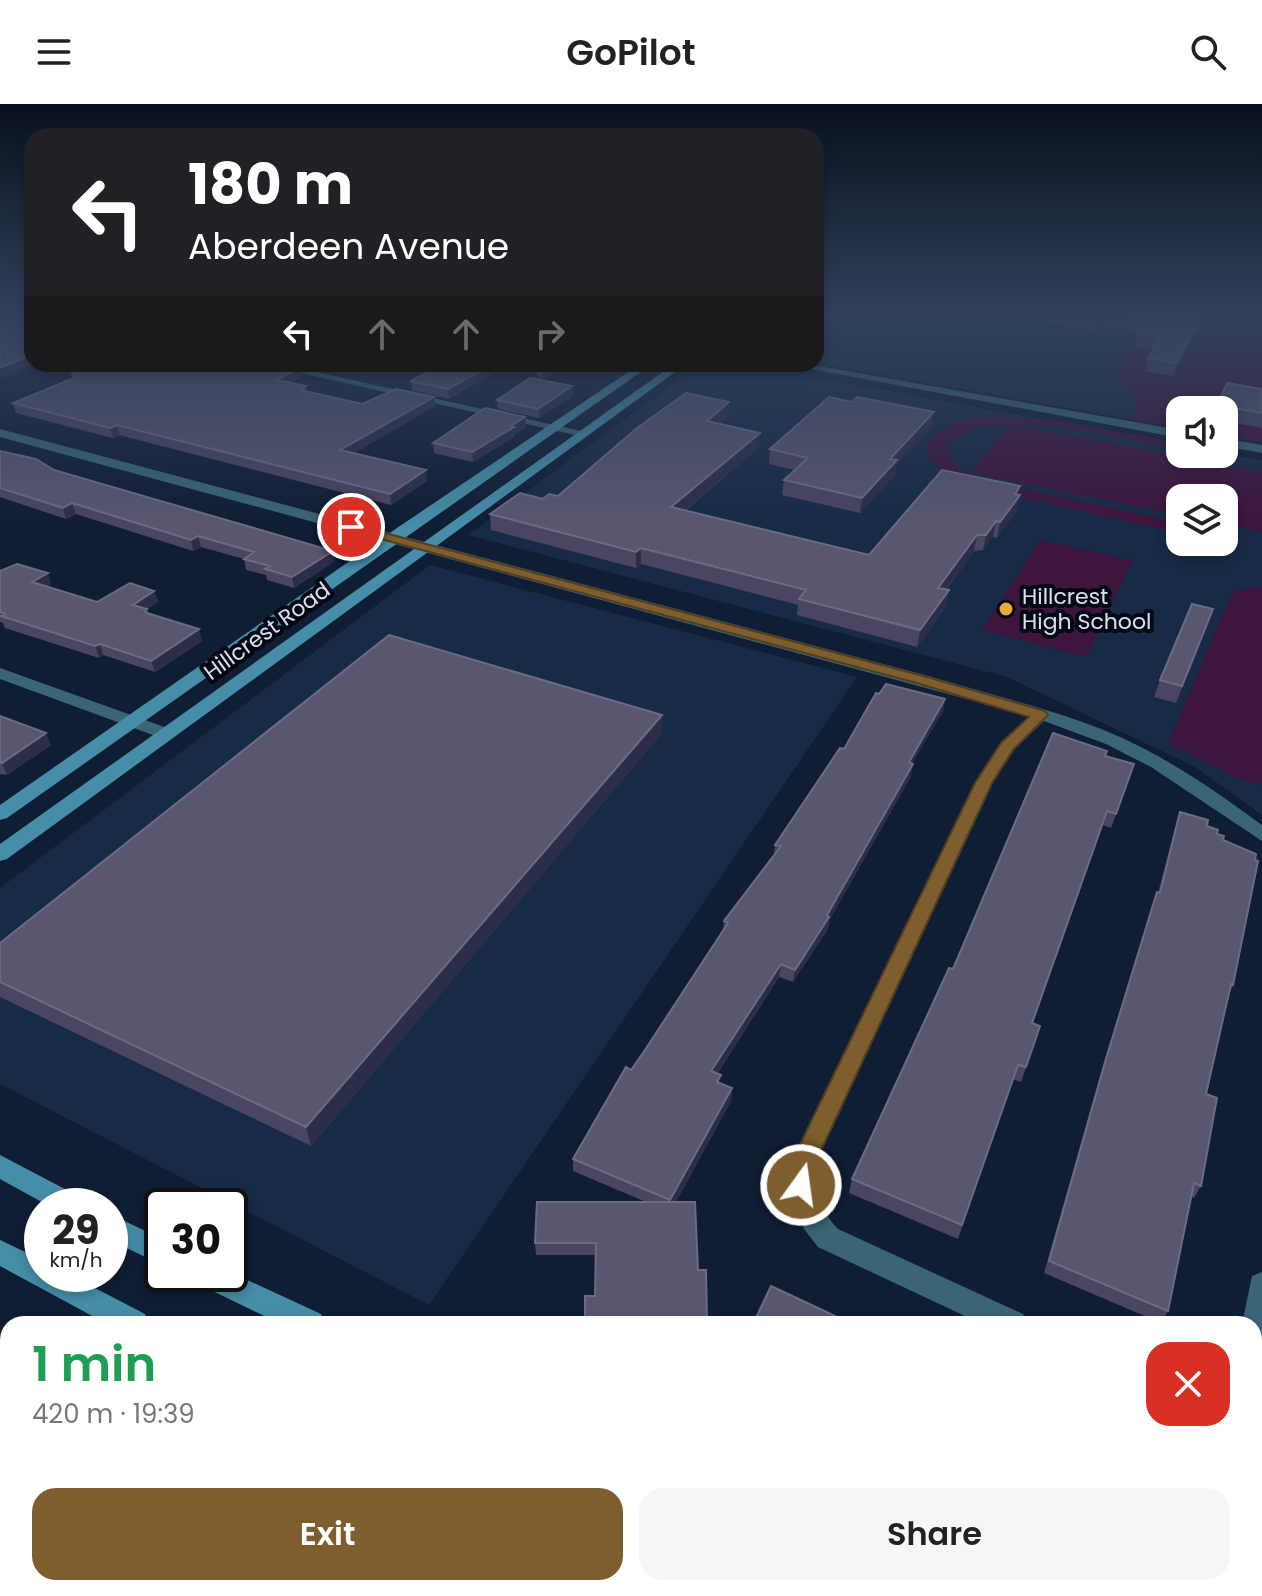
<!DOCTYPE html>
<meta charset="utf-8">
<style>
body{margin:0;font-family:Poppins,sans-serif;background:#f6f6f6;color:#222;height:100vh;display:flex;flex-direction:column;font-size:30px;white-space:nowrap}
*{box-sizing:border-box;margin:0}
p{font-size:26px;color:#767676}
.icon{flex:none;width:44px;height:44px;fill:none;stroke:currentColor;stroke-width:2;stroke-linecap:round;stroke-linejoin:round}
.map{position:relative;flex:1;overflow:hidden}
.side{position:absolute;left:0px;top:1212px;width:1262px;height:280px;display:flex;flex-direction:column;background:#fff;border-radius:24px 24px 0 0;box-shadow:0 4px 12px #0003}
.side>*{flex:none}
.hud{position:absolute;left:24px;top:24px;width:800px;height:244px;border-radius:24px;box-shadow:0 4px 12px #0003;background:#202124;color:#fff;overflow:hidden}
.tools{position:absolute;left:1166px;top:292px;display:grid;gap:16px}
.tools a{display:grid;place-items:center;width:72px;height:72px;border-radius:16px;background:#fff;box-shadow:0 4px 12px #0003;font-size:40px}
.speed{position:absolute;left:24px;top:1084px;display:flex;gap:16px;font-size:40px;font-weight:700;text-align:center}
.speed>*{display:grid;place-content:center;width:104px;height:104px;border-radius:50%;background:#fff;box-shadow:0 4px 12px #0003;line-height:1}
.speed small{font-size:20px;font-weight:400}
.speed .limit{border:4px solid #111;border-radius:12px;background:#fff;color:#111}
.pin{position:absolute;display:grid;place-items:center;width:68px;height:68px;color:#fff;margin:-34px;border:4px solid #fff;border-radius:50%;box-shadow:0 2px 8px #0007}
.me{position:absolute;width:88px;margin:-44px;rotate:14deg;stroke-linejoin:round;filter:drop-shadow(0 0 6px #0008)}
.turn{display:flex;align-items:center;gap:28px;height:168px;padding:0 32px;font-size:36px}
.turn .icon{width:104px;height:104px;stroke-width:2.5}
.turn b{display:block;font-size:56px;line-height:68px}
.lanes{display:flex;align-items:center;height:76px;padding:0 32px;background:#0003;justify-content:center;gap:40px;direction:ltr}
.lanes .off{opacity:.35}
.round{display:grid;place-items:center;flex:none;width:84px;height:84px;border-radius:24px;background:#f6f6f6}
.summary{display:flex;align-items:center;justify-content:space-between;height:136px;padding:0 32px}
h1{font-size:48px;font-weight:600;line-height:60px;color:#1e9e55}
.action{display:flex;gap:16px;margin-top:auto;padding:16px 32px}
.action a{flex:1;height:92px;border-radius:24px;background:#7e5e2e;color:#fff;font-size:32px;font-weight:600;line-height:92px;text-align:center}
.action a+a{background:#f6f6f6;color:#222}
header{display:flex;justify-content:space-between;align-items:center;height:104px;padding:0 32px;background:#fff;font-size:36px;font-weight:600}
.map>svg:first-child{display:block}
</style>
<header><svg class="icon" aria-label="menu" viewBox="0 0 24 24"><path d="M4 6h16M4 12h16M4 18h16"/></svg>GoPilot<svg class="icon" aria-label="search" viewBox="0 0 24 24"><circle cx="10" cy="10" r="6"/><path d="M15 15l6 6"/></svg></header>
<div class="map">
<svg width="1262" height="1492" viewBox="0 0 1262 1492">
<rect width="100%" height="100%" fill="#0f1e35"/>
<path fill="#172a46" fill-rule="evenodd" d="M816,212H1262V339L1224,332V306H1180V324L816,259Z
M700,260H744L1180,341V350H1224L1262,356V711L1195,663L1007,573L468,431ZM1180,394H1224V438H1180Z
M430,461L857,573L429,1201L0,980V784Z"/>
<path fill="#3e153d" d="M1147,212H1262V339L1224,332V306H1180V324L1129,315L1137,300L1115,266Z
M996,312L1058,317L1180,339V346C1125,336 987,296 947,341C949,361 963,367 980,375L1180,419V429L1003,390L947,370L931,357L926,343C939,317 969,315 996,312Z
M1009,320L1262,368V428L1224,420V394H1180V411L972,369Z
M1040,436L1133,456L1086,553L982,526Z
M1254,483L1262,484V681L1238,674L1168,639L1233,487Z"/>
<g fill="none" stroke-linecap="round" stroke-linejoin="round">
<path fill="#3a6575" fill-rule="evenodd" d="M261,260H281L590,329L584,333Z
M784,260H807L1180,326V334Z
M0,325L932,573C995,592 1060,607 1120,633C1171,656 1217,688 1262,721V737L1151,663L1106,640L1044,617L1014,646L993,679L817,1057C815,1085 818,1104 838,1125L1023,1210L1027,1220H982L818,1143L804,1125L792,1099L791,1057L975,679L1001,639L1029,612L0,333Z
M1224,334L1262,341V349L1224,342Z
M0,564L173,626L176,630L167,635L161,634L0,575Z
M1262,1168V1246L1254,1249V1220H1242L1252,1172Z
M1254,1311L1262,1314V1344L1254,1341Z"/>
<path fill="#468da7" fill-rule="evenodd" d="M640,260H652L7,714L0,716V701L397,424Z
M674,260H686L7,755L0,757V740Z
M0,1051L82,1094L86,1102H49L0,1075Z
M110,1110L162,1135V1161L110,1136Z
M0,1136L42,1156V1170H68L145,1210L149,1220H107L0,1162Z
M230,1168L321,1210L325,1220H281L196,1179L192,1170H230Z
M661,1484H708L711,1492H664Z
M888,1484H935L938,1492H891Z"/>
</g>
<path fill="#4a4561" d="M1030,212H1205L1173,272L1145,267L1148,254L1154,246L1134,243L1139,227L1100,221L1096,227L1029,216Z
M68,260H286L302,272L290,279L306,282L307,287L362,300L435,302L354,349L427,377L391,401L119,331L113,334L16,309L13,299L73,274Z
M295,260H325L316,265Z
M510,260L449,295L412,286L411,277Z
M531,260H568L542,276L572,282L573,292L539,314L498,305L497,296L541,276Z
M1262,285V324L1224,317V306H1216L1217,301Z
M852,298L934,308L932,322L896,361L895,371L860,409L782,391L784,376L795,366L769,360L770,345Z
M729,312L720,320L759,343L685,407L869,451L1018,390L1017,406L997,434L993,433L983,446L974,447L946,486V503L917,543L797,511L798,501L641,460L636,464L491,426L490,410L543,395L558,392Z
M525,313L526,323L514,331V333L473,358L434,349L433,339Z
M0,347L54,366L335,457L294,484L267,476L266,471L246,466L244,455L201,443L193,447L76,410L66,415L0,393Z
M0,467L51,480L47,482L97,498L154,487L158,498L147,505L148,510L202,537L155,568L103,551L99,554L5,524L3,519L0,518Z
M1207,521L1176,599L1154,593L1160,576Z
M945,595L943,607L912,659L911,672L829,817L828,825L793,878L779,873L717,970L720,980L732,984L731,997L676,1098L698,1166L707,1220H585V1192H595L596,1151H536L535,1139L646,1098L573,1067V1055L723,827L724,817L774,751L775,741L844,645Z
M662,611V629L311,1042L0,893V839Z
M0,612L51,641L7,671L0,670Z
M1105,652L1134,660L1111,724L1103,721L1033,919L1040,922L1021,978L1013,975L958,1135L849,1089L852,1075L953,865Z
M1180,708L1207,722L1223,736L1233,881L1228,893L1206,990L1201,1082L1194,1094L1191,1093L1168,1207L1161,1219L1044,1169L1101,968L1152,801L1157,788L1158,789L1176,720Z
M1255,1397L1262,1492H1141L1126,1484H1254Z"/>
<path fill="#2c2e49" d="M0,212H14L0,217Z
M1100,212H1102L1100,221L1096,227Z
M1202,212H1205L1173,272L1177,259Z
M32,251V260H36L0,274V264Z
M315,260H325L316,265Z
M493,260H510L449,295L448,285Z
M553,260H568L541,277V268Z
M300,263L302,272L278,285L277,276Z
M572,282L573,292L539,314L538,305Z
M434,293L435,302L342,356L340,346Z
M729,298V312L706,332L707,317Z
M934,308L932,322L896,361L895,371L860,409L862,394L890,355Z
M525,313L526,323L514,331V333L473,358L472,348Z
M117,321L119,331L113,334L110,324Z
M760,329L759,343L670,419L671,403Z
M426,366L427,377L391,401L390,390Z
M1020,382L1017,406L997,434L1000,418Z
M72,399L76,410L66,415L63,404Z
M996,417L993,433L983,446L986,431Z
M977,431L974,447L935,500L938,484Z
M198,432L201,443L193,447L191,436Z
M641,444V460L636,464V448Z
M333,447L335,457L294,484L292,473Z
M48,469L51,480L36,489L32,478Z
M949,486L946,503L917,543L920,526Z
M154,487L158,498L137,512L133,501Z
M199,525L202,537L155,568L151,557Z
M100,540L103,551L99,554L95,542Z
M945,595L943,607L906,670L909,658Z
M662,611V629L311,1042L306,1023Z
M46,629L51,641L7,671L2,659Z
M913,660L911,672L829,817L828,825L793,878L795,866Z
M781,860L779,873L710,980L711,967Z
M732,984L731,997L670,1109V1096Z
M8,1349V1371L0,1381V1359Z
M268,1484H279L274,1492H263Z"/>
<path fill="#595670" stroke="#6d6b84" stroke-width="2" d="M23,212H32V251L0,264V220Z
M1126,212H1202L1177,259L1148,254L1161,233L1137,230L1147,215Z
M68,260H286L300,263L277,276L306,282L300,286L362,300L396,285L434,293L340,346L426,366L390,390L117,321L110,324L13,299L74,274Z
M441,260H493L448,285L411,277Z
M536,260H553L541,268Z
M530,274L572,282L538,305L497,296Z
M1227,279L1262,285V309L1217,301Z
M686,289L729,298L707,317L760,329L671,403L869,451L942,366L1020,382L1015,390L1020,391L1000,418L996,417L986,431H977L938,484L949,486L920,526L799,495L806,486L641,444L636,448L490,410L520,389L543,395L549,390L558,392L637,324Z
M829,293L852,298L857,293L934,308L890,355L897,356L862,394L784,376L808,354L770,345Z
M485,304L525,313L511,322L514,323L472,348L433,339Z
M0,347L36,355L54,366L333,447L292,473L265,465L270,462L244,455L254,448L198,432L191,436L72,399L63,404L0,384Z
M17,460L48,469L32,478L97,498L130,479L154,487L133,501L147,505L145,507L147,509L199,525L151,557L100,540L95,542L1,512L5,510L0,508V467Z
M1192,500L1213,505L1182,582L1160,576Z
M389,531L662,611L306,1023L0,878V839Z
M886,580L945,595L909,658L913,660L827,811L829,813L795,866L781,860L711,967L721,971L717,978L732,984L670,1096L573,1055L626,963L631,966L643,949L728,819L724,817L781,742L775,741L840,644L844,645L876,589L879,590Z
M0,612L46,629L2,659L0,658Z
M1053,629L1107,647L1105,652L1134,660L1116,710L1107,707L1032,919L1040,922L1026,963L1018,961L962,1121L852,1075L949,864L953,865Z
M1180,708L1208,716L1207,722L1218,726L1217,730L1224,732L1223,736L1256,750L1255,756L1258,757L1233,881L1231,880L1206,990L1217,994L1201,1082L1194,1079L1168,1207L1049,1157L1106,955L1157,788L1160,789Z
M537,1098H695L698,1166H706L707,1220H593L594,1216H585V1192H595L596,1139H535Z
M771,1182L852,1220H753Z
M0,1303L8,1307V1349L0,1359Z
M1255,1397L1262,1400V1492H1172L1156,1484H1254Z
M0,1399L8,1404V1484H190L204,1492H0Z
M211,1484H268L263,1492H206Z"/>
<linearGradient id="sky" x2="0" y2="1"><stop stop-color="#08101d"/><stop offset="0.5" stop-color="#31415c"/><stop offset="1" stop-color="#31415c" stop-opacity="0"/></linearGradient>
<rect width="1262" height="421" fill="url(#sky)"/>
<path fill="#7e5e2e" stroke="#523d1e" stroke-width="2" d="M351,420L931,574L1045,607L1048,611L1013,646L992,679L816,1057L809,1089L801,1092L792,1089L789,1081L792,1057L975,679L1001,639L1029,613L920,580L347,426L345,423Z"/>
<circle fill="#eea73d" stroke="#040812" stroke-width="3" cx="1006" cy="505" r="8"/>
<g text-anchor="middle" dominant-baseline="central" stroke-width="8" stroke-linejoin="round" paint-order="stroke">
<g font-size="22" fill="#d7e1f1" stroke="#040812" text-anchor="start">
<text x="1022" y="492">Hillcrest<tspan x="1022" dy="25">High School</tspan></text>
</g>
<g font-size="22" fill="#d7e1f1" stroke="#040812">
<text transform="translate(267 527) rotate(-36)">Hillcrest Road</text>
</g>
</g>
</svg>
<div class="tools">
<a><svg class="icon" aria-label="sound" viewBox="0 0 24 24"><path d="M4 9h4l5-4v14l-5-4H4zM17 9q2 3 0 6"/></svg></a>
<a><svg class="icon" aria-label="layers" viewBox="0 0 24 24"><path d="M12 4l9 5-9 5-9-5zM3 14l9 5 9-5"/></svg></a>
</div>
<div class="speed"><div>29<small>km/h</small></div><div class="limit">30</div></div>
<div class="pin" style="left:351px;top:423px;background:#d93025"><svg class="icon" aria-label="arrive" viewBox="0 0 24 24"><path d="M6 21V4h12l-3 4 3 4H6"/></svg></div>
<svg class="me" style="left:801px;top:1081px" viewBox="-20 -20 40 40"><circle r="17" fill="#7e5e2e" stroke="#fff" stroke-width="3"/><path d="M0-11L8 9 0 5-8 9z" fill="#fff"/></svg>
<div class="hud">
<div class="turn"><svg class="icon" aria-label="left" viewBox="0 0 24 24"><path d="M17 20v-9H6M10 6l-5 5 5 5"/></svg><div><b>180 m</b>Aberdeen Avenue</div></div>
<div class="lanes"><svg class="icon" aria-label="left" viewBox="0 0 24 24"><path d="M17 20v-9H6M10 6l-5 5 5 5"/></svg><svg class="icon off" aria-label="ahead" viewBox="0 0 24 24"><path d="M12 20V5M6 11l6-6 6 6"/></svg><svg class="icon off" aria-label="ahead" viewBox="0 0 24 24"><path d="M12 20V5M6 11l6-6 6 6"/></svg><svg class="icon off" aria-label="right" viewBox="0 0 24 24"><path d="M7 20v-9h11M14 6l5 5-5 5"/></svg></div>
</div>
<section class="side">
<div class="summary"><div><h1>1 min</h1><p>420 m · 19:39</p></div><a class="round" style="background:#d93025;color:#fff"><svg class="icon" aria-label="close" viewBox="0 0 24 24"><path d="M6 6l12 12M18 6L6 18"/></svg></a></div>
<div class="action"><a>Exit</a><a>Share</a></div>
</section>
</div>
